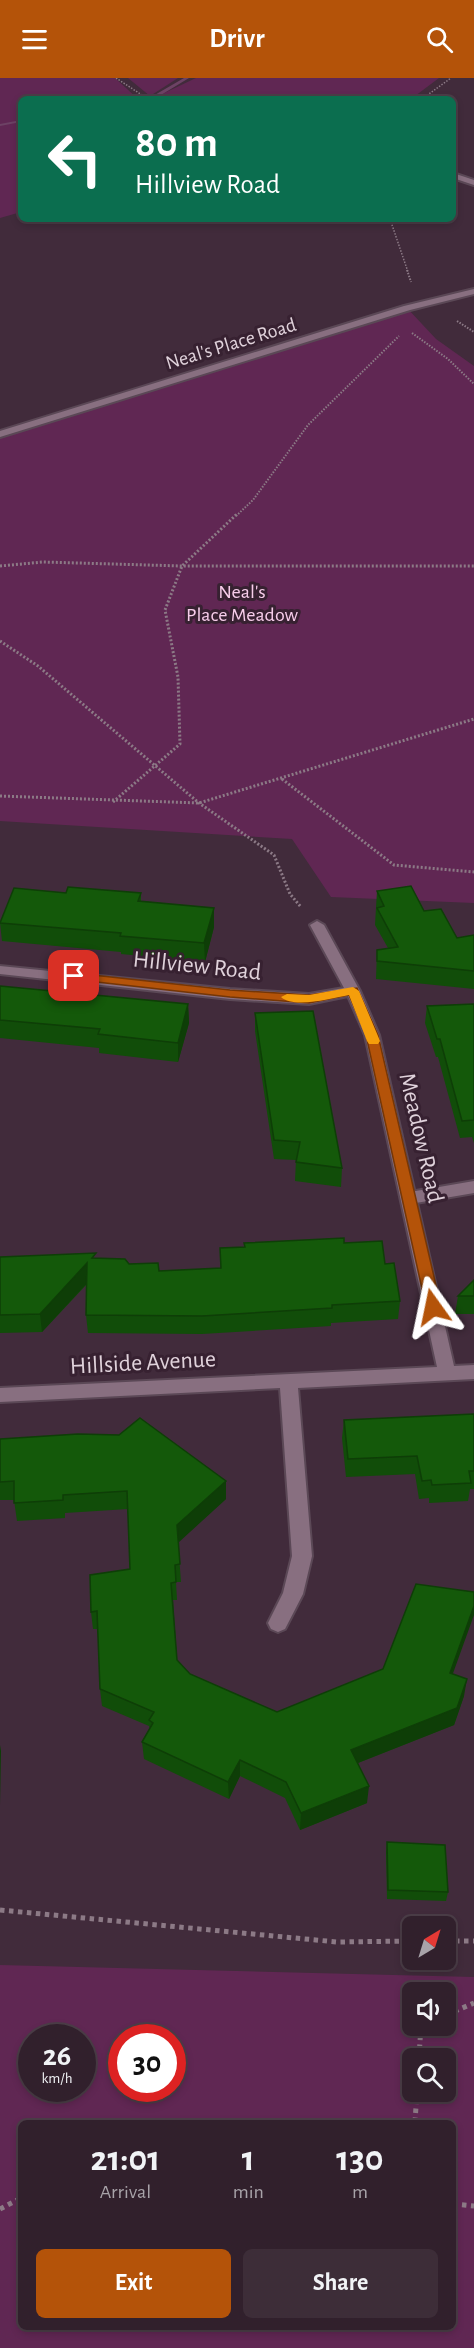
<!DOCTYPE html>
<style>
body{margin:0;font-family:"Alegreya Sans",sans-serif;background:#3d2d38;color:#f1f3f6;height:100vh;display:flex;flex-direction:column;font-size:22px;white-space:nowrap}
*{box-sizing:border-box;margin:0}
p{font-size:20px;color:#a8a3a9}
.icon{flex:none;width:33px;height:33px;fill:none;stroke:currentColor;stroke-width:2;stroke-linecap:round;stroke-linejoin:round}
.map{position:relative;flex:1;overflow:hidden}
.panel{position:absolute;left:18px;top:2042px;width:438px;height:210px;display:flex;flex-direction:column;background:#31202c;border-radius:9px;box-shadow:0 3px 9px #0003,0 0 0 2px #4c3e48}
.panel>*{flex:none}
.hud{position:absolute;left:18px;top:18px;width:438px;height:126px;border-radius:9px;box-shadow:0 3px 9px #0003,0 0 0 2px #4c3e48;background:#0b6e4f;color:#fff;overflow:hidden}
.needle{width:39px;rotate:38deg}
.buttons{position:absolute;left:402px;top:1838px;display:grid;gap:12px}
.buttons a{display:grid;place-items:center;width:54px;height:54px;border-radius:9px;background:#31202c;box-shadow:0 3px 9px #0003,0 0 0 2px #4c3e48;font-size:30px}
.speed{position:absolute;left:18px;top:1946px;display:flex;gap:12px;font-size:30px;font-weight:700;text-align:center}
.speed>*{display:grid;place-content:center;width:78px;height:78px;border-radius:50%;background:#31202c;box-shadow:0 3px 9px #0003,0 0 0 2px #4c3e48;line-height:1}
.speed small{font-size:15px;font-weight:400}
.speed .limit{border:9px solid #d22;background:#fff;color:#111}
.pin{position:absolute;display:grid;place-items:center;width:51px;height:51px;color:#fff;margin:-26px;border-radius:12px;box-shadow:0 3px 9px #0006}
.me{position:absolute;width:66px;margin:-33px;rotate:348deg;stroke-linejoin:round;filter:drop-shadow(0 0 4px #0008)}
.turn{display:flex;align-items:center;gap:21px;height:126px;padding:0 18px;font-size:27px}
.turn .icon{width:78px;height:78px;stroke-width:2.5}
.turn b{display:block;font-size:42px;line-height:51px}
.eta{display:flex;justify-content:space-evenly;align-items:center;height:102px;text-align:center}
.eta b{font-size:36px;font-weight:700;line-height:42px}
.action{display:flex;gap:12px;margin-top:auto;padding:12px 18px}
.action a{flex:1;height:69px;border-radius:9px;background:#b45309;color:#fff;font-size:24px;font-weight:700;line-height:69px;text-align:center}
.action a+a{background:#3d2d38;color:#f1f3f6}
header{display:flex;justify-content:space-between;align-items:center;height:78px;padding:0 18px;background:#b45309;color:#fff;font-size:27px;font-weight:700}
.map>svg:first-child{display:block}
</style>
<header><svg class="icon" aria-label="menu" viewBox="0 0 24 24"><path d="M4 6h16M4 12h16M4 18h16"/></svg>Drivr<svg class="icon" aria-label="search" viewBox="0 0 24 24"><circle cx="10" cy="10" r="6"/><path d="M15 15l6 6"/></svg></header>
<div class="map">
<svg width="474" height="2270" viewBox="0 0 474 2270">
<rect width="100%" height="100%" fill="#412b3b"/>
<path fill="#602753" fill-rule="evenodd" d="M0,0H115L138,21H21V134L0,140Z
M128,0H178L150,18Z
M196,0H439L411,21H170L158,18Z
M407,230L436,261L474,288V825L331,819L292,761L0,743V356Z
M0,1887L474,1899V2270H0ZM412,1914H446V1947H412ZM32,1959H82V2010H32ZM122,1959H172V2010H122ZM412,1980H446V2013H412ZM453,2044V2248H21V2044Z"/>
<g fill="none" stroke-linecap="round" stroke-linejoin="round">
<path fill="#6d4265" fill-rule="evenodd" d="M184,0H189L156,20L142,21L153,18Z
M21,42V44L0,48V46Z"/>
<defs>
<path id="service" d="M453,95L474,102V107L453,100Z
M474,1103V1115L410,1126L402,1120L410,1114Z"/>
<path id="minor" d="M474,211V216L410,232L0,359V353L404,228Z
M317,843L324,847L360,913L379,957L454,1288L474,1287V1301L298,1310L312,1478L303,1516L285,1551L278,1554L271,1551L268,1545L283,1515L292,1478L280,1310L0,1324V1310L437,1289L365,957L348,918L309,926L230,921L0,896V888L230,911L309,916L344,910L310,847Z"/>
</defs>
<use href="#service" stroke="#5b4856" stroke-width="4"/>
<use href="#minor" stroke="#5b4856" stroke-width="4"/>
<path stroke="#8c7a86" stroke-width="1.5" stroke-dasharray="1.5 1.5" stroke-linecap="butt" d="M116,0L145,19L153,21
M422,21L451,0
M390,141L408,194"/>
<path stroke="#8c7a86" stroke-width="2" stroke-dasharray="1.5 1.5" stroke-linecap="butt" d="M407,192L411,204
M457,243L474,254
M412,255L448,281L474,306
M236,438L253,422L308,347L399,258"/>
<path stroke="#8c7a86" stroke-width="3" stroke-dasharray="2 2" stroke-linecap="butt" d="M0,488L43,484L182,488H474
M0,563L38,588L199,725L274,777L290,816L301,829
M282,701L394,787L474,794
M0,718L199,725L474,641
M113,724L180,666L178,599L165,532L182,488L237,436"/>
<path stroke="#8c7a86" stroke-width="5" stroke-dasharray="4.5 4.5" stroke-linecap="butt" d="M0,1832L337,1864L412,1863
M446,1863H474
M446,1937L474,1925
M419,1980L421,1947
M415,2044L417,2013
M453,2126L474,2128
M0,2131L21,2120"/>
<use href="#service" fill="#886f80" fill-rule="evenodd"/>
<use href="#minor" fill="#886f80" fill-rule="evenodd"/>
</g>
<path fill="#114d09" d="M377,813L424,833L457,860L474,857V911L376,901L377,872L388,870L375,847Z
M66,815H141V823L214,830V849L205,884L121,876V874L2,863L0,845Z
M0,908L188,926L189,945L178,984L99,975V970L0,960Z
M474,926V1065L472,1059L460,1060L438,979H436L425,945L427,928Z
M255,935L342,1090L341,1109L295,1103L296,1082L274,1081L255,953Z
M344,1165L385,1186L400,1223L398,1241L331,1245V1248L202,1256L88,1255L86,1237L87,1206L42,1254L0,1255V1179L97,1180L159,1193L221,1190L220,1170Z
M474,1202V1236H455L458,1218Z
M474,1336V1411H470L468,1423L429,1425V1420L419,1421L415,1396L346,1399L342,1360L344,1342Z
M0,1361L226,1421L178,1464L181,1504H176L177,1522H173L177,1582L190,1596L277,1634L453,1596L464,1618L454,1647L358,1685L367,1725L300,1752L285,1720L240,1698L229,1721L144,1681L142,1664L150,1651L149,1648L102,1628L100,1611L98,1551H93L91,1534L130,1491L128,1431L65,1435V1440L17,1443L14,1422H0Z
M387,1764L448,1814L446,1823L387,1821L386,1774Z"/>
<path fill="#0e3e07" d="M214,830V849L205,884L204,865Z
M188,926L189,945L178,984V965Z
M87,1185L89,1203L42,1254L40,1236Z
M226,1403V1421L178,1465L177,1447Z
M474,1528V1537L447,1612L450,1595Z
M467,1601L464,1618L454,1647L350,1688L351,1672Z
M0,1667L1,1673L0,1727Z
M240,1682V1698L229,1721L228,1704Z
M369,1708L367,1725L300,1752L301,1735Z"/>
<path fill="#14590a" stroke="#0e3e07" stroke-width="1.5" d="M411,808L424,833L441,831L457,860L474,857V893L377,883V872L398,869L377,830L384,828L377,813Z
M68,809L141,815L138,823L214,830L204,865L120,858L121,855L0,845L14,810L66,815Z
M0,908L188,926L178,965L98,956L100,951L0,942Z
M474,926V1042L462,1043L440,961H437L427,928Z
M313,933L342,1090L296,1084L300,1064L274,1062L255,935Z
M344,1160V1165L382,1163L385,1186L394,1185L400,1223L332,1227V1230L202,1238L86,1237L87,1185L40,1236L0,1237V1179L96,1175L92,1180L125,1181L129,1186L158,1185L159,1193L221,1190L220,1170L245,1169L244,1165Z
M474,1202V1218H458Z
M474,1336V1393H469L471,1405L432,1407L431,1402L422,1403L417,1378L348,1381L344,1342Z
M140,1340L226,1403L177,1447L180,1486L175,1487L176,1504L171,1505L177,1582L190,1596L277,1634L383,1591L416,1506L474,1514V1528L450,1595L467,1601L457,1630L351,1672L369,1708L301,1735L286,1704L240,1682L228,1704L142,1664L153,1645L149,1642L154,1634L100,1611L97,1533L91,1534L90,1497L130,1491L127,1413L63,1417V1422L14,1425V1403L0,1404V1361L78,1356L119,1357Z
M387,1764L445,1767L448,1814L388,1812Z"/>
<path fill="#b45309" stroke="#753606" stroke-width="1.5" d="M74,895L230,912L309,917L357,910L378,957L441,1229L438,1233H428L426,1229L366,957L349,917L309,925L230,919L70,901L68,898Z"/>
<path fill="#f59e0b" d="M353,909L359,913L380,963L378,966H369L367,963L349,917C332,920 294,931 281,919L287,916L309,917Z"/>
<g text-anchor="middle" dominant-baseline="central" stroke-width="6" stroke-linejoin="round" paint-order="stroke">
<g font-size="20" fill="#e0d2db" stroke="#372131">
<text transform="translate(231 266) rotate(-17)">Neal's Place Road</text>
</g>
<g font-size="20" fill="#f8cdeb" stroke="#372131">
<text x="242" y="514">Neal's<tspan x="242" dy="23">Place Meadow</tspan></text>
</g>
<g font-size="24" fill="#e0d2db" stroke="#372131">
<text transform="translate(197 888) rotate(6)">Hillview Road</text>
<text transform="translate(421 1060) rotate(77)">Meadow Road</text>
<text transform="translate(143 1285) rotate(-3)">Hillside Avenue</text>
</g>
</g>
</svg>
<div class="buttons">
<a><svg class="needle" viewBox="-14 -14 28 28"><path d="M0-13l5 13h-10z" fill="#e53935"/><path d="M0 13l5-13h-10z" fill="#a8a3a9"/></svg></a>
<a><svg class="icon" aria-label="sound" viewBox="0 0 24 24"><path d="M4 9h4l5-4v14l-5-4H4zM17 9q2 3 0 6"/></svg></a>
<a><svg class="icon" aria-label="search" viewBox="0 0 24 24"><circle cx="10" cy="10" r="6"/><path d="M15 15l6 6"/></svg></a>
</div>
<div class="speed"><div>26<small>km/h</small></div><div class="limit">30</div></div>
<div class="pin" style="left:74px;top:898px;background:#d93025"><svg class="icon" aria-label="arrive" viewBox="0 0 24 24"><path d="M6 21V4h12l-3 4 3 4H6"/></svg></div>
<svg class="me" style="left:433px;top:1229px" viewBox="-20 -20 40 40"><path d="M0-17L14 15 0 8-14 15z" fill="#b45309" stroke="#fff" stroke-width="4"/></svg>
<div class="hud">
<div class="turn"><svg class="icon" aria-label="left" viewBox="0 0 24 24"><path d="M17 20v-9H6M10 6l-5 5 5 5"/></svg><div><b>80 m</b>Hillview Road</div></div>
</div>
<section class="panel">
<div class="eta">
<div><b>21:01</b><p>Arrival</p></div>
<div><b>1</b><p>min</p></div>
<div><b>130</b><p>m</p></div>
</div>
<div class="action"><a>Exit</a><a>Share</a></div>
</section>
</div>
